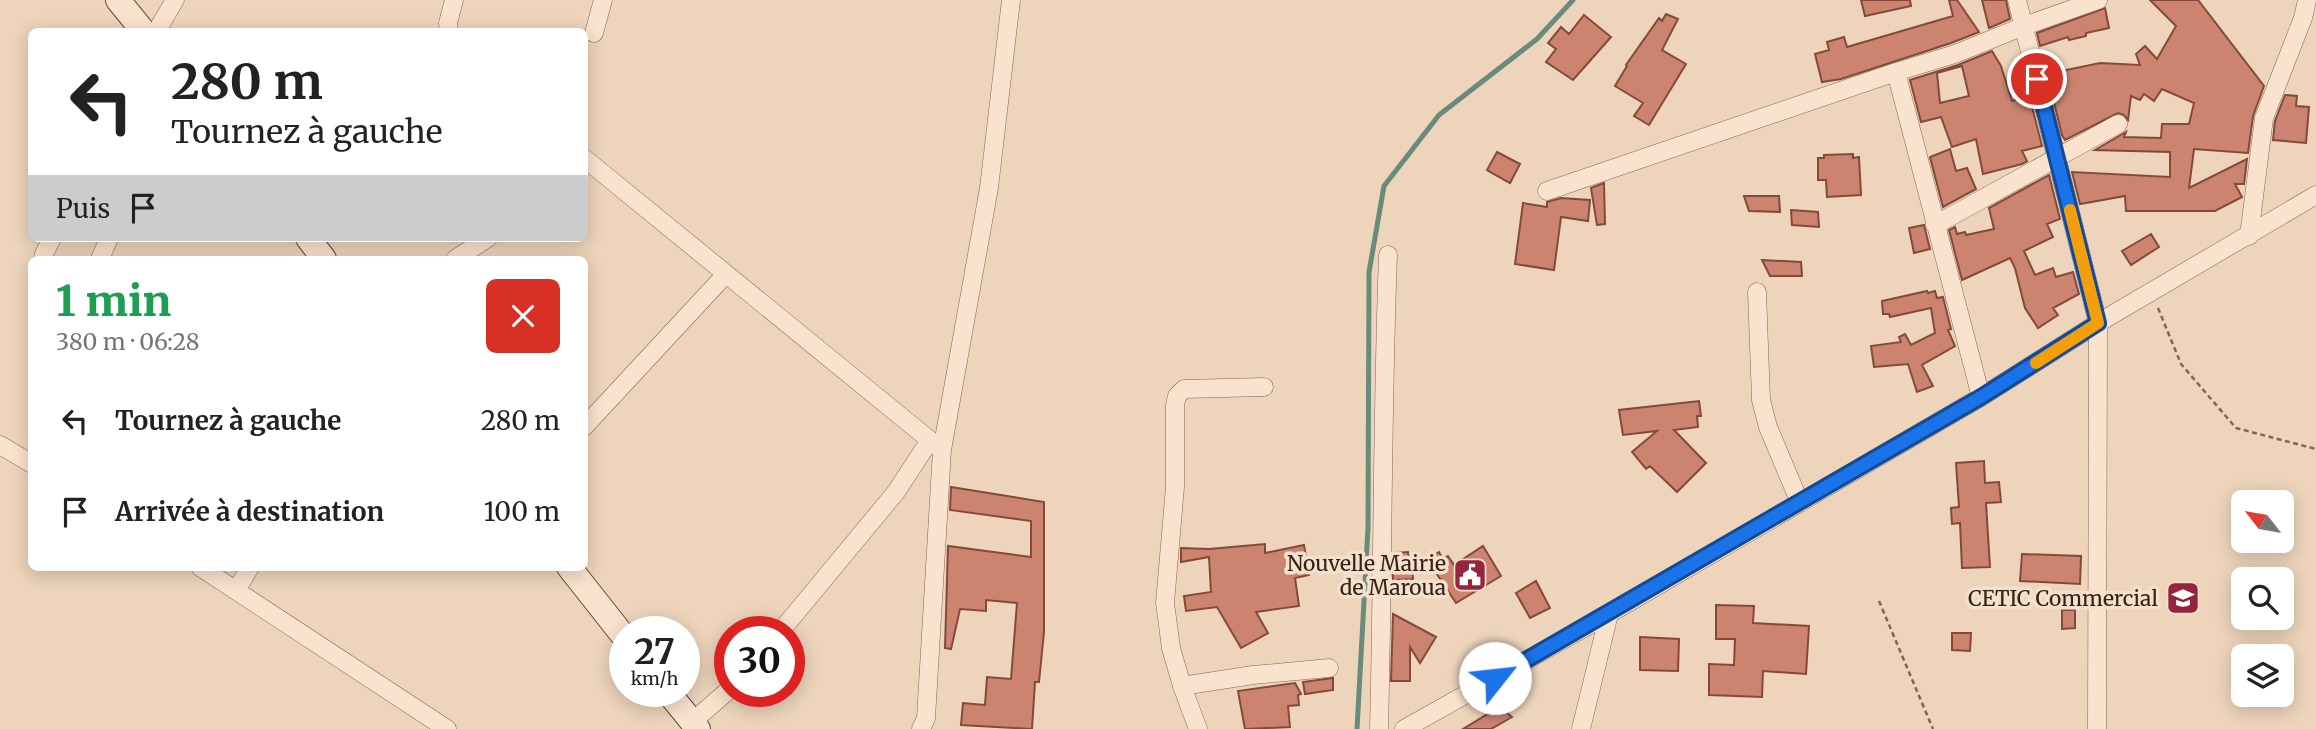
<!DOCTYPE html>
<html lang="fr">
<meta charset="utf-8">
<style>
body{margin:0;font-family:Merriweather,serif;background:#f2f2f2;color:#222;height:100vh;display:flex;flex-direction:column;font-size:26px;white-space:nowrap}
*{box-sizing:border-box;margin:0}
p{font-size:23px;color:#767676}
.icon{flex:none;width:38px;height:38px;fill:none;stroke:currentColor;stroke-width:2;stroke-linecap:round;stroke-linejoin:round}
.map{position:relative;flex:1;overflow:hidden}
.side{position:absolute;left:28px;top:256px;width:560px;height:315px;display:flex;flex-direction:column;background:#fff;border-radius:10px;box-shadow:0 4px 18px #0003}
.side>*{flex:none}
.banner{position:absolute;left:28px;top:28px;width:560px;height:214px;border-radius:10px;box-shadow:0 4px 18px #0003;background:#fff;color:#222;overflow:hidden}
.needle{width:46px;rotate:301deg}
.buttons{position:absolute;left:2231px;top:490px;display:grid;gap:14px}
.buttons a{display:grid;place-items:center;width:63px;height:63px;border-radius:10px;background:#fff;box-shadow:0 4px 18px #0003;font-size:35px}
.speed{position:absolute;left:609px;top:616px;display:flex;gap:14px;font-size:35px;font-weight:700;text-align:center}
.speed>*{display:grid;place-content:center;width:91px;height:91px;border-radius:50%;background:#fff;box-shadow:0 4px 18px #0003;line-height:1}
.speed small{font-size:18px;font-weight:400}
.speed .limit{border:10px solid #d22;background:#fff;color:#111}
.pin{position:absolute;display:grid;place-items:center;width:60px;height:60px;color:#fff;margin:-30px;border:4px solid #fff;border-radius:50%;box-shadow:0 2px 7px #0007}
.me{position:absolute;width:77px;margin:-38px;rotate:61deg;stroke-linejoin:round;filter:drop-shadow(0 0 5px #0008)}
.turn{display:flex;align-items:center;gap:24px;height:147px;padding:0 28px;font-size:32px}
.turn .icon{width:91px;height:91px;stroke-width:2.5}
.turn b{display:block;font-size:49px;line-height:60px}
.then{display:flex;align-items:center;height:66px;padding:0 28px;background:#0003;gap:14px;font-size:26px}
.round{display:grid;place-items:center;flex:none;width:74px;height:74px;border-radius:10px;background:#f2f2f2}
.summary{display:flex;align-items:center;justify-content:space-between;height:119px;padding:0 28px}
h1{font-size:42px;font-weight:800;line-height:52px;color:#1e9e55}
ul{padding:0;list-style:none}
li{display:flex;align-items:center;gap:21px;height:91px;padding:0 28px}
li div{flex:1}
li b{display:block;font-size:26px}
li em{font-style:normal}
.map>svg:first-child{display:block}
</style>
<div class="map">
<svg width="2316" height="729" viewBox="0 0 2316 729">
<rect width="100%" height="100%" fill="#edd4bb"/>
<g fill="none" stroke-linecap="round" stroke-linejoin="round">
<path stroke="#688b7b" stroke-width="5" d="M1357,729L1368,528L1369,272L1384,186L1439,115L1537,39L1573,0"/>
</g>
<path fill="#cc8471" stroke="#84493b" stroke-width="2" fill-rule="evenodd" d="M1861,0H1910L1911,6L1865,16Z
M1949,0H1957L1979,32L1951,43L1841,79L1822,82L1815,54L1829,50L1827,42L1844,37L1847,47L1953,16Z
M1982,0H2006L2010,19L1989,28Z
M2150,0H2198L2264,86L2253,116L2248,153L2194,149L2189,188L2247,159L2244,184H2235L2242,197L2215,211H2126L2125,196L2080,204L2072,172L2170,177V152L2095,150L2126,132L2124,137L2161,138L2162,124H2189L2194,103L2162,89L2154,101L2144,94L2140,100L2131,96L2128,120L2124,115L2118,113L2065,140L2062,135L2047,74L2100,63L2140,65L2136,54L2145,46L2157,59L2176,26Z
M2105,8L2109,28L2086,33V36L2069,40L2068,37L2040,46L2037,33Z
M1666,14L1678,19L1662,50L1686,64L1649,125L1634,116L1643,103L1615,86L1627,66L1626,65L1659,18L1662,21Z
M1584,15L1611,37L1573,80L1546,62L1556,49L1548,43L1561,27L1569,34Z
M1992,51L2001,66L2012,101L2029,95L2042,146L2022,151L2027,161L2022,164L1983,174L1976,139L1952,147L1941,117L1921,122L1910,80L1958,65ZM1962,66L1969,96L1940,103L1937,73Z
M2285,95L2297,96L2296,106L2309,107L2306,143L2273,140L2275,121Z
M1950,149L1956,171L1967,168L1976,189L1943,207L1930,157Z
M1497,152L1520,164L1510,183L1487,170Z
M1853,154V158L1859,157L1861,195L1827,197L1826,180H1818V158H1824V155Z
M2049,175L2060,219L2047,224L2053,237L2024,251L2035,275L2053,268L2056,277L2073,272L2079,294L2053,308L2058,315L2038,328L2025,308L2015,268L2010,258L1962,280L1949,230L1955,227L1957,234L1965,232L1966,235L1994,229L1989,208Z
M1604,183L1605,224L1597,225L1591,188Z
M1744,196H1779L1780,212L1749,211Z
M1561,198L1590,200L1588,221L1561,217L1554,270L1515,264L1523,203L1547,207V202Z
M1791,210L1818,212L1819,227L1792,225Z
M1924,225L1930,249L1914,253L1909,228Z
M2151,234L2159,247L2131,265L2122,251Z
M1762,260L1801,262L1802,276H1770Z
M1927,291L1928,293L1935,291L1937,298L1943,297L1951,329L1948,330L1955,346L1922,365L1933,386L1917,392L1908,364L1874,367L1871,346L1901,342L1899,337L1905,334L1911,345L1935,333L1931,308L1890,317L1889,314H1883L1882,301Z
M1699,401L1701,416H1697L1698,427L1674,430L1706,463L1677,492L1650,466L1646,469L1632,452L1657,431L1623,435L1619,410Z
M1984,461L1985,483L1999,482L2001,502L1986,503L1990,567L1962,568L1960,523L1952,524L1951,508L1959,507L1956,463Z
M951,487L1044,502V632L1039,682H1035L1032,729L961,725L963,703L985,705L987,677L1011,679L1017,603L986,600V611L960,609L951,649L945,648L948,546L1031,557V521L950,510Z
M1265,544V553L1304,545L1309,575L1295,578L1299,606L1256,612L1268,633L1241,648L1217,607L1186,611L1184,596L1211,592L1209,557L1181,562V548L1209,549Z
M1483,546L1501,576L1456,603L1427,559L1439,552L1443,559L1448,556L1454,565Z
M1408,552L1409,560H1412L1413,579L1393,580V553Z
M2022,554L2081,556L2080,584L2020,581Z
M1536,581L1550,608L1530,618L1516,593Z
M1716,605L1754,606L1753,623L1809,626L1806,674L1763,671L1762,697L1709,695V664L1734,665L1735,639H1716Z
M2062,610H2075V628L2062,629Z
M1393,614L1436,637L1420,663L1410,647V681H1391Z
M1952,633H1971L1970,651L1952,650Z
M1640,637L1679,639L1678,671L1640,670Z
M1333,678V690L1305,694L1303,682Z
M1295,683L1301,694L1298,695L1299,705L1288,706L1290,727L1245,729L1238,691Z
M1499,707L1512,717L1491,729H1463Z"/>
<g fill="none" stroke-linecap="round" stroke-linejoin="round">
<defs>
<path id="street" d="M2017,0L2098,323L2097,729
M156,32L175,0
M449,32L448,23L454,0
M594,33L603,0
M1896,72L1981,397
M584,158L942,450
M1547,191L1896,72L1955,54L2024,26L2098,0
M1935,225L2118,124
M2249,236L2264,118L2303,18L2307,0
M44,254L52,238
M100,259L109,238
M455,259L488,238
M1757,292L1761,400L1768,427L1800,503
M584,427L726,274
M0,445L32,464
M200,567L447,729
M237,589L250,567
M780,632L896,492L930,440
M1182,686L1253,675L1329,668
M692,722L730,689
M921,729L926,718L942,450L989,188L1011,0
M1198,729L1182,686L1171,648L1165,603L1175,487V405L1177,396L1184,389L1264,387
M1379,729C1383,571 1382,413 1388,255
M1404,729L1609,614L1981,397L2098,323L2316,195
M1581,729L1609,614"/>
<path id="secondary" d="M118,0L144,32
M308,238L324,259
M569,567L625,638
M667,691L698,729"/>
</defs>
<use href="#street" stroke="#846555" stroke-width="19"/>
<use href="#secondary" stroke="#664639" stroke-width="26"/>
<path stroke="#846555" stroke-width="2.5" stroke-dasharray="5 3.5" stroke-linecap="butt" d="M2158,308L2181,364L2236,428L2316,449
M1879,601L1933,729"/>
<use href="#street" stroke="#f9e3ce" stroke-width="18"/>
<use href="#secondary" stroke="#f9e3ce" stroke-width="24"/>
</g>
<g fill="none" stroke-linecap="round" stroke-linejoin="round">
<defs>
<path id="route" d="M1495,678L1981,397L2098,323L2037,79"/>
</defs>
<use href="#route" stroke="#114b97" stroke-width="18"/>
<use href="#route" stroke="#1a73e8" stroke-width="12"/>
<path stroke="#f59e0b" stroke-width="12" d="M2036,363L2098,323L2070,210"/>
</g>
<defs>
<symbol id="civic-square" viewBox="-11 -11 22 22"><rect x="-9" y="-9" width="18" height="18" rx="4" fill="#94253d" stroke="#f5e0cb"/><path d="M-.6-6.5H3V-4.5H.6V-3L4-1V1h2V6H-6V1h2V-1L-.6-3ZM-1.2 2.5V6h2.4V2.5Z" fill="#fff"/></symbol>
<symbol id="school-square" viewBox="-11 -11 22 22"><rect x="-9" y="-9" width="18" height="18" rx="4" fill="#94253d" stroke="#f5e0cb"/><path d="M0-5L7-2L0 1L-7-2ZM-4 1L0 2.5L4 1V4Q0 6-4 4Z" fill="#fff"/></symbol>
</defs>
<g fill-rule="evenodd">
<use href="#civic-square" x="1451" y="556" width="38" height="38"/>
<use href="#school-square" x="2164" y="579" width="38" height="38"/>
</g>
<g text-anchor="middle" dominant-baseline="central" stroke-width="7" stroke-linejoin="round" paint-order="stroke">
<g font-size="21" fill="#33211a" stroke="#f5e0cb" text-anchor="end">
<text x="1446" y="563">Nouvelle Mairie<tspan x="1446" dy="24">de Maroua</tspan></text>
<text x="2158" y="598">CETIC Commercial</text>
</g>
</g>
</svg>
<div class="buttons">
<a><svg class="needle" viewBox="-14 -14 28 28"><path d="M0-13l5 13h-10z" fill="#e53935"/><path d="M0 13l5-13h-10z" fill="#767676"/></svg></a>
<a><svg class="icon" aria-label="search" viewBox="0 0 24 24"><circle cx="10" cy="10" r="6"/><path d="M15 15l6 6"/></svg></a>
<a><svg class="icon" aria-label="layers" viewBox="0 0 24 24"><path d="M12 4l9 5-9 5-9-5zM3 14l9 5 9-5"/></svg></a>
</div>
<div class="speed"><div>27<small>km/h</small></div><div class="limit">30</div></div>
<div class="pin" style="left:2037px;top:79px;background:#d93025"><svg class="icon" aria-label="arrive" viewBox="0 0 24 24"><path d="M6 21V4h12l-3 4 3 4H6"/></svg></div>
<svg class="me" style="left:1495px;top:678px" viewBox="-20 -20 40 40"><circle r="19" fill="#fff"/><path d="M0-13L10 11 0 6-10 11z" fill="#1a73e8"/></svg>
<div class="banner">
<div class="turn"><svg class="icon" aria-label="left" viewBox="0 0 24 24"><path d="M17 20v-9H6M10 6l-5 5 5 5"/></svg><div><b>280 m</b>Tournez à gauche</div></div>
<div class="then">Puis<svg class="icon" aria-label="arrive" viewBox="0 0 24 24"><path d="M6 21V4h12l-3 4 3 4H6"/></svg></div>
</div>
<section class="side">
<div class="summary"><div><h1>1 min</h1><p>380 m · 06:28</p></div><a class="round" style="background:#d93025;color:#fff"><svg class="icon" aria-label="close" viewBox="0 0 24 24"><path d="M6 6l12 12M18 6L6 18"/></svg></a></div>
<ul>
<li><svg class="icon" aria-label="left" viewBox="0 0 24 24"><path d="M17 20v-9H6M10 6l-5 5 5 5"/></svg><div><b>Tournez à gauche</b></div><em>280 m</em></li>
<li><svg class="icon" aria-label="arrive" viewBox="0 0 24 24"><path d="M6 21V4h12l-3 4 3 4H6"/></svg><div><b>Arrivée à destination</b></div><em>100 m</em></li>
</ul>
</section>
</div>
